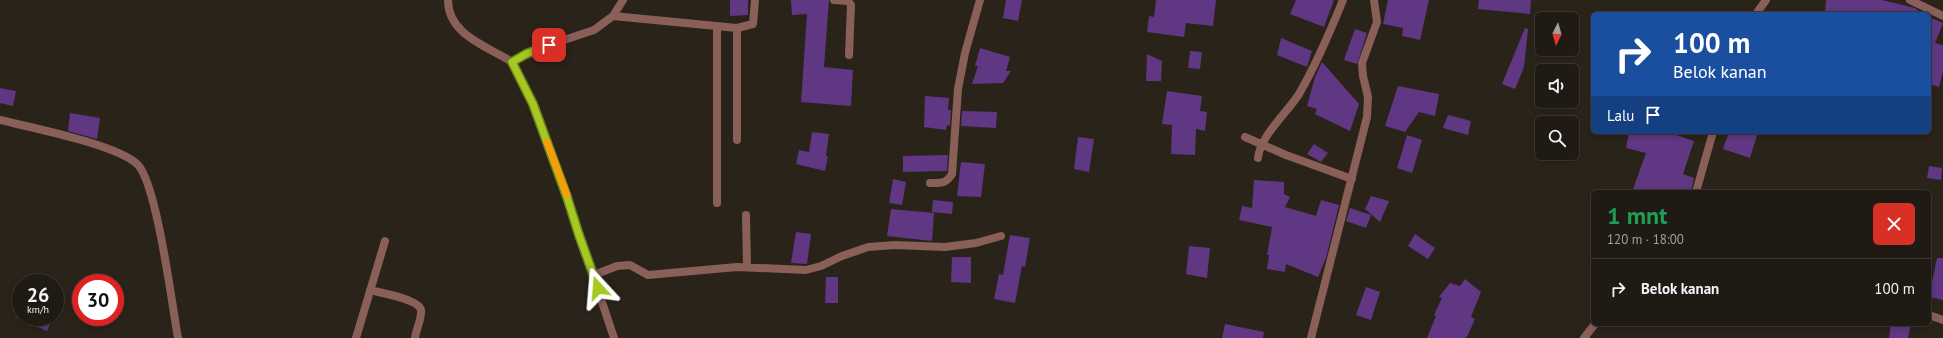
<!DOCTYPE html>
<html lang="id">
<meta charset="utf-8">
<style>
body{margin:0;font-family:"PT Sans",sans-serif;background:#2d2722;color:#f1f3f6;height:100vh;display:flex;flex-direction:column;font-size:15px;white-space:nowrap}
*{box-sizing:border-box;margin:0}
p{font-size:13px;color:#a2a1a0}
.icon{flex:none;width:22px;height:22px;fill:none;stroke:currentColor;stroke-width:2;stroke-linecap:round;stroke-linejoin:round}
.map{position:relative;flex:1;overflow:hidden}
.sheet{position:absolute;left:1591px;top:190px;width:340px;height:136px;display:flex;flex-direction:column;background:#201a14;border-radius:6px;box-shadow:0 2px 6px #0003,0 0 0 1px #3d3834}
.sheet>*{flex:none}
.guide{position:absolute;left:1591px;top:12px;width:340px;height:122px;border-radius:6px;box-shadow:0 2px 6px #0003,0 0 0 1px #3d3834;background:#1a4fa0;color:#fff;overflow:hidden}
.needle{width:26px;rotate:185deg}
.controls{position:absolute;left:1535px;top:12px;display:grid;gap:8px}
.controls a{display:grid;place-items:center;width:44px;height:44px;border-radius:6px;background:#201a14;box-shadow:0 2px 6px #0003,0 0 0 1px #3d3834;font-size:20px}
.speed{position:absolute;left:12px;top:274px;display:flex;gap:8px;font-size:20px;font-weight:700;text-align:center}
.speed>*{display:grid;place-content:center;width:52px;height:52px;border-radius:50%;background:#201a14;box-shadow:0 2px 6px #0003,0 0 0 1px #3d3834;line-height:1}
.speed small{font-size:10px;font-weight:400}
.speed .limit{border:6px solid #d22;background:#fff;color:#111}
.pin{position:absolute;display:grid;place-items:center;width:34px;height:34px;color:#fff;margin:-17px;border-radius:8px;box-shadow:0 2px 6px #0006}
.me{position:absolute;width:44px;margin:-22px;rotate:341deg;stroke-linejoin:round;filter:drop-shadow(0 0 3px #0008)}
.turn{display:flex;align-items:center;gap:14px;height:84px;padding:0 16px;font-size:18px}
.turn .icon{width:52px;height:52px;stroke-width:2.5}
.turn b{display:block;font-size:28px;line-height:34px}
.then{display:flex;align-items:center;height:38px;padding:0 16px;background:#0003;gap:8px;font-size:15px}
.round{display:grid;place-items:center;flex:none;width:42px;height:42px;border-radius:6px;background:#2d2722}
.overview{display:flex;align-items:center;justify-content:space-between;height:68px;padding:0 16px}
h1{font-size:24px;font-weight:800;line-height:30px;color:#1e9e55}
ul{padding:0;list-style:none}
li{display:flex;align-items:center;gap:12px;height:60px;padding:0 16px;border-top:1px solid #3d3834}
li div{flex:1}
li b{display:block;font-size:15px}
li em{font-style:normal}
.map>svg:first-child{display:block}
</style>
<div class="map">
<svg width="1943" height="338" viewBox="0 0 1943 338">
<rect width="100%" height="100%" fill="#2a231a"/>
<path fill="#5f3783" d="M730,0H748V15L730,16Z
M791,0H829L824,67L853,70L851,106L801,102L807,14L792,15Z
M1006,0H1022L1018,21L1003,18Z
M1156,0H1216L1213,26L1186,23L1184,37L1147,32L1149,16L1154,17Z
M1296,0H1334L1324,27L1290,14Z
M1388,0H1429L1420,40L1402,36L1403,28L1383,24Z
M1479,0H1531L1530,14L1478,9Z
M1826,0H1882L1915,8L1919,11V14H1825Z
M1929,17L1943,23L1935,43L1943,45V71L1939,87L1929,84Z
M1525,28L1528,29L1524,67L1515,89L1502,84Z
M1355,29L1367,33L1357,64L1344,60Z
M1281,38L1312,51L1307,67L1277,55Z
M980,48L1010,57L1006,71H1011L1003,83L972,84L978,66H975Z
M1190,51L1202,52L1200,69L1188,68Z
M1147,54L1162,61L1161,81H1146Z
M1322,62L1359,104L1350,131L1315,114L1317,109L1307,106L1315,77Z
M1398,86L1439,94L1435,116L1419,112L1405,132L1385,126Z
M0,88L16,91L13,106L0,103Z
M1167,91L1202,96L1200,111L1207,112L1205,131L1196,129L1195,155L1171,154L1172,125L1162,124Z
M925,96L949,98L948,110H951L950,126L947,125L946,130L924,127Z
M962,111L997,112L996,128L961,126Z
M70,113L100,118L97,139L68,131Z
M1448,115L1471,121L1468,135L1443,128Z
M812,132L829,134L826,156H828L825,171L796,164L799,150L809,152Z
M1629,132H1677L1676,135L1694,141L1683,174L1694,178L1691,192H1632L1646,153L1626,148Z
M1729,132H1758L1750,158L1723,149Z
M1407,135L1422,140L1412,173L1397,168Z
M1078,137L1094,139L1089,172L1074,169Z
M1314,144L1328,153L1321,162L1307,154Z
M948,155L947,171L903,172V156Z
M961,162L985,164L981,197L957,196Z
M1929,166L1942,168L1941,180L1927,178Z
M893,179L906,182L902,205L889,203Z
M1254,180L1284,182V194L1290,197L1285,207L1316,216L1321,200L1339,205L1326,258L1318,277L1286,264L1285,272L1267,269L1269,255H1267L1272,227L1239,220L1242,206L1252,208Z
M1371,196L1389,201L1380,222L1365,209Z
M933,200L953,202L952,214L932,212Z
M1350,208L1371,215L1366,228L1346,221Z
M891,209L934,213L932,241L887,236Z
M796,232L811,234L807,264L791,263Z
M1415,234L1435,248L1428,259L1408,246Z
M1010,235L1030,238L1025,267L1022,266L1015,303L994,299L999,274L1003,275Z
M1189,246L1210,248L1207,278L1186,274Z
M952,257H971V283L951,282Z
M1937,258H1943V300L1929,297Z
M826,277H838V303H825Z
M1465,279L1481,292L1471,317L1475,319L1468,335L1465,338H1427L1436,316L1434,315L1442,298L1439,297L1450,283L1460,286Z
M1366,287L1380,292L1371,320L1356,315Z
M15,317H53L47,331Z
M1225,324L1264,332L1263,338H1222Z
M1891,324H1911L1908,338H1889Z"/>
<g fill="none" stroke-linecap="round" stroke-linejoin="round">
<path stroke="#895f58" stroke-width="8" d="M448,0C448,35 487,46 512,62L540,48L594,30L613,16L623,0
M834,0L848,1L851,5L849,55
M1910,0L1943,16
M1756,14L1766,0
M613,16L737,28L753,24L755,0
M737,28V140
M512,62L533,105L567,197L614,338
M0,120C29,127 119,145 138,165C157,185 172,305 178,338
M1245,137L1286,155L1352,179
M1258,158C1260,136 1287,113 1299,94C1316,65 1330,32 1343,0
M930,183C941,183 946,184 952,174L958,89L965,53L980,0
M1696,192L1713,132
M717,203V26
M746,215L747,267
M594,275L617,266L630,265L648,275L737,267L806,270L821,266L842,256L868,247L895,245L945,247L976,243L1001,236
M370,290C381,293 419,299 421,310C422,319 416,329 415,338
M1929,315L1943,320
M356,338L385,241
M1311,338L1367,117L1368,97L1363,76L1362,63L1377,22L1374,0
M1584,338L1595,324"/>
</g>
<g fill="none" stroke-linecap="round" stroke-linejoin="round">
<defs>
<path id="route" d="M549,45L526,54L512,62L533,104L567,197L579,235L598,288"/>
</defs>
<use href="#route" stroke="#6b8217" stroke-width="10"/>
<use href="#route" stroke="#a5c823" stroke-width="7"/>
<path stroke="#f59e0b" stroke-width="7" d="M547,142L567,195"/>
</g>
</svg>
<div class="controls">
<a><svg class="needle" viewBox="-14 -14 28 28"><path d="M0-13l5 13h-10z" fill="#e53935"/><path d="M0 13l5-13h-10z" fill="#a2a1a0"/></svg></a>
<a><svg class="icon" aria-label="sound" viewBox="0 0 24 24"><path d="M4 9h4l5-4v14l-5-4H4zM17 9q2 3 0 6"/></svg></a>
<a><svg class="icon" aria-label="search" viewBox="0 0 24 24"><circle cx="10" cy="10" r="6"/><path d="M15 15l6 6"/></svg></a>
</div>
<div class="speed"><div>26<small>km/h</small></div><div class="limit">30</div></div>
<div class="pin" style="left:549px;top:45px;background:#d93025"><svg class="icon" aria-label="arrive" viewBox="0 0 24 24"><path d="M6 21V4h12l-3 4 3 4H6"/></svg></div>
<svg class="me" style="left:598px;top:288px" viewBox="-20 -20 40 40"><path d="M0-17L14 15 0 8-14 15z" fill="#a5c823" stroke="#fff" stroke-width="4"/></svg>
<div class="guide">
<div class="turn"><svg class="icon" aria-label="right" viewBox="0 0 24 24"><path d="M7 20v-9h11M14 6l5 5-5 5"/></svg><div><b>100 m</b>Belok kanan</div></div>
<div class="then">Lalu<svg class="icon" aria-label="arrive" viewBox="0 0 24 24"><path d="M6 21V4h12l-3 4 3 4H6"/></svg></div>
</div>
<section class="sheet">
<div class="overview"><div><h1>1 mnt</h1><p>120 m · 18:00</p></div><a class="round" style="background:#d93025;color:#fff"><svg class="icon" aria-label="close" viewBox="0 0 24 24"><path d="M6 6l12 12M18 6L6 18"/></svg></a></div>
<ul>
<li><svg class="icon" aria-label="right" viewBox="0 0 24 24"><path d="M7 20v-9h11M14 6l5 5-5 5"/></svg><div><b>Belok kanan</b></div><em>100 m</em></li>
</ul>
</section>
</div>
